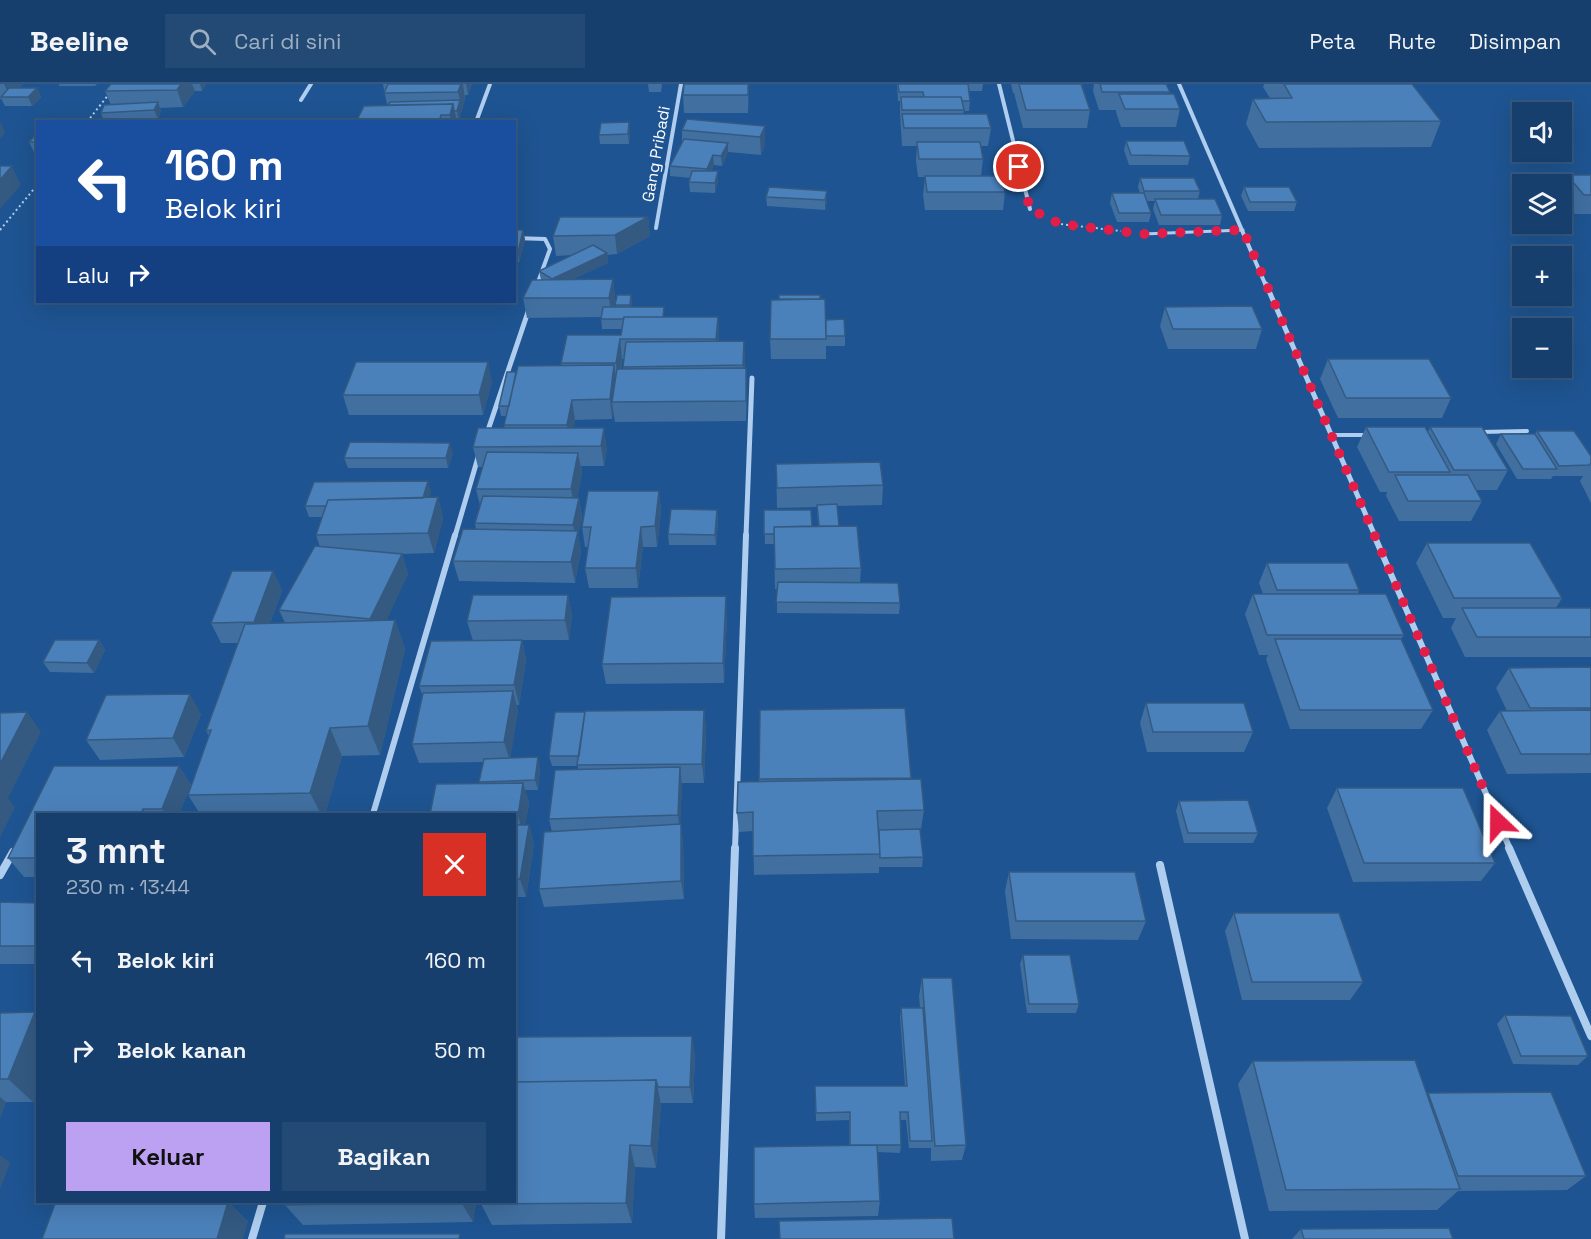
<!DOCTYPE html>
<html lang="id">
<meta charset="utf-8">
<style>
body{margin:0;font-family:"Space Grotesk",sans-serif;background:#234a75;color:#f1f3f6;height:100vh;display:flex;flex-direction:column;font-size:22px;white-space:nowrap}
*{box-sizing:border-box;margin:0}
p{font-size:20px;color:#9eafc2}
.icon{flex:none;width:33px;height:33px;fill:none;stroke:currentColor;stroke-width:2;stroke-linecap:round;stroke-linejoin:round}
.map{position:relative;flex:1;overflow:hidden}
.sheet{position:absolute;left:36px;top:729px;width:480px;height:390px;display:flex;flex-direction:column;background:#163f6d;border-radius:0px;box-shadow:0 6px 24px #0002,0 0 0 2px #355880}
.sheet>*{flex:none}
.hud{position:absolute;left:36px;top:36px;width:480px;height:183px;border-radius:0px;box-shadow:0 6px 24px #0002,0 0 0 2px #355880;background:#1a4fa0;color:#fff;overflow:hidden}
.tools{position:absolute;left:1512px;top:18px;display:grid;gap:12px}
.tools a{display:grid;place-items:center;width:60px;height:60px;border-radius:0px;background:#163f6d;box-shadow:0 6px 24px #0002,0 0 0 2px #355880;font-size:30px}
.pin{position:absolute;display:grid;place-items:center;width:51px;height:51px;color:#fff;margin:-26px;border:3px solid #fff;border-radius:50%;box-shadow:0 2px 6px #0007}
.me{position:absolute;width:66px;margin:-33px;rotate:337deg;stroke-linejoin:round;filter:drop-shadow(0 0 4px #0008)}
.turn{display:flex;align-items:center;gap:21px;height:126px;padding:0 30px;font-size:27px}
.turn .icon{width:78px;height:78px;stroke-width:2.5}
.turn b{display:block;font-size:42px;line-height:51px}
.then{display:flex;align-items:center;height:57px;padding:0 30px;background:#0003;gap:12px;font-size:22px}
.round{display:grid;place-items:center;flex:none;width:63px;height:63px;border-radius:0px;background:#234a75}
.summary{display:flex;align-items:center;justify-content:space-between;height:102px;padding:0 30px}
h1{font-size:36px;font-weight:800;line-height:45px}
.primary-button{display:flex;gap:12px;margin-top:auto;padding:12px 30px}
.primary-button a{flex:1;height:69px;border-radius:0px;background:#bca0f2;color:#111;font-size:24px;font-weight:800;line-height:69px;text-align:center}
.primary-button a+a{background:#234a75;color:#f1f3f6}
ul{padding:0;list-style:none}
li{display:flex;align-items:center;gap:18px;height:90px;padding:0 30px}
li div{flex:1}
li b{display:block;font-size:22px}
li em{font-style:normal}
header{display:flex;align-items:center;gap:36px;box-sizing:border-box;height:84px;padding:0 30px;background:#163f6d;border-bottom:2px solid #355880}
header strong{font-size:28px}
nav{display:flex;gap:33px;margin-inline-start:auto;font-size:21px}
.search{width:420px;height:54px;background:#234a75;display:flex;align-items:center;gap:15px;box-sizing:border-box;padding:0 21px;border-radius:0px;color:#9eafc2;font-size:22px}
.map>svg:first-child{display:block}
</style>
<header>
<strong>Beeline</strong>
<div class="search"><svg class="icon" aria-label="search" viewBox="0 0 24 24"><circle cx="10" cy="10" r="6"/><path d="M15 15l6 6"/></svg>Cari di sini</div>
<nav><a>Peta</a><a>Rute</a><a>Disimpan</a></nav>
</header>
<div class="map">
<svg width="1591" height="1155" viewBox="0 0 1591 1155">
<rect width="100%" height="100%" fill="#1e5491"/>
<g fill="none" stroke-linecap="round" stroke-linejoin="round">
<path stroke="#afcdee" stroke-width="2" stroke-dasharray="2 3" stroke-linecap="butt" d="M87,38L109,10
M1052,136L1060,140L1121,147
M0,146L38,100"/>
<path stroke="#afcdee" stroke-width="3" d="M1143,150L1243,146"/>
<path stroke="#afcdee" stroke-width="4" d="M1481,348L1527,347
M1331,351H1368"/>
<path stroke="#afcdee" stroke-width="4" d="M999,0L1030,125
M1179,0L1266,202
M301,16L311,0
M476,38L490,0
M656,144L681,0
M514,154L545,155L550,165L537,201"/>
<path stroke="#afcdee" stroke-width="5" d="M1266,200L1375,452
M486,352L529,225
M455,452L479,370
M746,452L752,294"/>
<path stroke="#afcdee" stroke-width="6" d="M1374,451L1510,765
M373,730L455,451
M735,765L746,451"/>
<path stroke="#afcdee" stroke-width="8" d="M1509,764L1591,952
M1160,781L1245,1155
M0,791L13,768
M252,1155L263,1118
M721,1155L735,764"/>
</g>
<path fill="#406fa0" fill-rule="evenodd" d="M0,0H23L19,4H37L41,13L32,22H5L1,14L0,16Z
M59,0H97L95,2H59Z
M111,0H206L202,7H195L183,23L160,24L161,27L158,35L104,38L101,29L111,21L105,7Z
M383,0H472L468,11H465V15L459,36H456L457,38H356L387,21Z
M648,0H662L661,8H649Z
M684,0H749L748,29H684L683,11Z
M897,0H983L982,7H969L970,17L969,27H964L963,30L991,44L988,62H980L983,75L981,92L1005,108L1003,126H925L923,111L925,93H918L916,77L917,62H902L900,31V17H898Z
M1011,0H1082L1090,26L1087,44H1023L1014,9H1013Z
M1094,0H1166L1170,8L1169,10L1180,25L1176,43H1121L1116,28V26H1099L1093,7Z
M1264,0H1412L1441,37L1431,63L1259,64L1246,40L1253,15L1270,14L1263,3Z
M629,38L630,48L629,60H600L599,51Z
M765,42V60L761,71L728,68L722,82L714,81L711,87L718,97L715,109L690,108L689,98L691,94L670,92V82L682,58V46Z
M38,49V68H34L29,58Z
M1126,57L1190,72L1188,81H1129L1124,66Z
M1567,91H1591V130H1575L1562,114V102Z
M1140,94L1200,107L1198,115L1222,131L1220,141H1159L1153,125L1155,117H1147L1151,129L1149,138H1117L1110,119L1112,109H1140L1138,103Z
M1244,103L1297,118L1294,127H1248L1241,112Z
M766,113L827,116L825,126L767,122Z
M648,133L650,152L617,170L607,171L608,179L573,195H613L615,214L614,223H616L615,221L631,211L632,223L665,233H718L719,257H744L745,284L747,304L746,337L615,338L613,326L612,335L575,336L573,344L607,364L604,382H581L582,389L577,414H579L582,434L578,451L581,467L575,499L459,497L453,477L476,445L475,439L480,421L476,405L483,383H478L473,363L505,344L504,341L507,332H501L499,322L516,288L562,282L561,279L621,251L622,245H602L601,233L527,234L523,214L541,196L539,187L572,171L556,172L553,152ZM622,275H624L623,285H621Z
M514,146H523L525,156L519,178H514Z
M820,215L826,236L845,252V262H826V275H771L770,255Z
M1165,223L1262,245L1256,265H1168L1160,242Z
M1328,275L1451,314L1442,334H1338L1320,295Z
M492,298L483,331H349L343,311Z
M1366,343L1428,348L1430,343L1508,386L1497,406H1476L1482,417L1471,437H1399L1386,412L1387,408H1380L1357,363Z
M1537,347L1591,372V419L1580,397L1583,392H1553L1551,395H1517L1496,360L1501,350H1535Z
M453,369L448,384H348L344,374Z
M776,380L883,401L882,421L837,422L839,442L861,484L860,499L900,519L899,530L777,529V505H775L774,460H765L764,426L812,442H818L817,423L777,424Z
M431,407L429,414L438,413L443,434L434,469L402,470L408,490L386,536H395L405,565L380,671L342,672L325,730H200L188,711L209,652L206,647L238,559H221L211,539L273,487L282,507L270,539H285L279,526L320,463L316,451L322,433H309L305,422Z
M659,407L661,427L657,463H643L638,504H589L585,484L588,463H585L582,443Z
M717,426L718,437L716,461H669L668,450Z
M1427,459L1562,514L1556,524H1591V573H1465L1451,544L1456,534H1443L1416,479Z
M1267,479L1359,506L1358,510L1404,551L1401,555L1433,626L1421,645H1290L1266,575L1268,571H1259L1245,530L1253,510H1263L1259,499Z
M568,511L572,531L569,556H522L526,576L519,621H516L518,626L510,674L540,683L538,706H525L529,719L525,741H529L534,760L526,813H514V730L480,700L479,698L483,678L419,679L412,660L423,613L419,602L473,557L467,537Z
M727,532L724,599L606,600L602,580Z
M99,556L105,566L94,589L50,588L43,578Z
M1591,583V689L1507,690L1487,646L1500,627H1507L1496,604L1509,584Z
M1146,619L1253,648L1244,668H1147L1140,639Z
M905,624L911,695L924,726L921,745H920L923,773L922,783H879V789L754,791L753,747L739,748L737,729L759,697L760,626Z
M704,626L706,646L704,699H682L680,740L683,759L684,815L544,823L539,805L552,748L549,735L578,686V682H552L549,672Z
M201,630L184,673L100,676L86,656Z
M54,682H179L191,701L179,730H38V793H24L8,774Z
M1337,704L1495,779L1481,797L1353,798L1327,724Z
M1179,717L1258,749L1253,759H1184L1176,727Z
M1009,788L1146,837L1138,856L1011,855L1005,807Z
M0,818L38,819V880H0Z
M1234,829L1363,898L1350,916H1242L1225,847Z
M1023,871L1079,920L1076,929H1027L1020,880Z
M922,894L966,1061L962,1076L931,1077V1064H909L906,1036H900L901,1061L900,1069L877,1068L880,1117L878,1132L755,1134L754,1120L849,1061V1036L816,1037L815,1002H905L900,933L901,924H920L919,912Z
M35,928L38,930V1008L33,1018H6L0,1034V929Z
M1505,931L1588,972L1578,981L1513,980L1497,940Z
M695,969L693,1019H661L656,1084L635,1083L632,1139L492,1141L481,1120Z
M1253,977L1427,1010L1428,1009L1586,1092L1567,1106L1458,1107L1437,1126L1269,1127L1238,1000Z
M60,1118H228L248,1138L64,1120Z
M286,1118H476L473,1138L303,1141L285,1121Z
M1301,1145L1453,1155H1292Z"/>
<path fill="#345a82" d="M4,0H23L10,13Z
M181,0H192L195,7L183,23L177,6Z
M200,0H206L202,7Z
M461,0H463L465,15L459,36L457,27L460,16L458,8Z
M466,0H472L468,11Z
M748,0H749L748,29Z
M37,4L41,13L32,22L28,13Z
M158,18L161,27L158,35L154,26Z
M453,20L457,38H451L450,31Z
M629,38L630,48L629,60L628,50Z
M1,39L5,49L0,55V40Z
M765,42V60L761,71L760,53Z
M728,59V68L722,82L721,72Z
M713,71L714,81L707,95V85Z
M12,82L21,101L0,125V96Z
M718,87V97L715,109V99Z
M514,103L517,119L514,129Z
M827,107V116L825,126V116Z
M648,133L650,152L617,170L615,151Z
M523,146L525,156L519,178L518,169Z
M607,169L608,179L554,204L552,195Z
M613,195L615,214L612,233L609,214Z
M631,211L632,221L631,231L630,221Z
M718,233L719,253L717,275L716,255Z
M620,255L622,275L618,299L616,279Z
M744,257L745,276L744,301L743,281Z
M488,278L492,298L483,331L479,311Z
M614,281L617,301L612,318L613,326L612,335L610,315Z
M746,284L747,304L746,337Z
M572,316L575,336L572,351H568L567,341Z
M604,344L607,364L604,382L601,362Z
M450,359L453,369L448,384L446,374Z
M578,369L582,389L575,426L571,405Z
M428,397L431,407L424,432L421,422Z
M659,407L661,427L657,463L655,442Z
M438,413L443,434L434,469L428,449Z
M579,414L582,434L578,451L581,467L575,499L571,478L576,457L573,441Z
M717,426L718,437L716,461L715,451Z
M641,443L643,463L638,504L636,484Z
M402,470L408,490L378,555L370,535Z
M273,487L282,507L263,558L254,538Z
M568,511L572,531L569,556L565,536Z
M726,512L727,532L724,599L723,579Z
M395,536L405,565L380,671L368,642Z
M99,556L105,566L94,589L87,579Z
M522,556L526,576L519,621L514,601Z
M513,607L518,626L510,677L504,658Z
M190,610L201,630L184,673L173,654Z
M704,626L706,646L704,699L702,680Z
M27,628L41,648L8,714L15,723L0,753V680Z
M330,644L342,672L325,730H321L310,709Z
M538,673L540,683L538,706L535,696Z
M179,682L191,701L179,730H166L162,725Z
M680,683L682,702L680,750L678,731Z
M523,699L529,719L524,752L518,732Z
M143,725L147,730H141Z
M681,740L683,759L684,815L681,797Z
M529,741L534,760L526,813L520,795Z
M35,928L38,930V1008L33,1018L8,995Z
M692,952L695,969L693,1019L690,1003Z
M656,996L661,1020L656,1084L651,1062Z
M0,1013L6,1018L0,1034Z
M630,1061L635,1083L632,1139L626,1119Z
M0,1071L10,1079L0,1105Z
M228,1118L248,1138L243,1155H217Z
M461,1118H476L473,1138Z"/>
<path fill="#4b81ba" stroke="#345a82" stroke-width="1.5" d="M111,0H181L177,6L105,7Z
M388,0H461L458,8L384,9Z
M684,0H748V11H683Z
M898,0H968L970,17H962L961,13H924L923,8H899Z
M1019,0H1081L1090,26H1026Z
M1100,0H1166L1170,8H1102Z
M1284,0H1412L1441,37L1266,38L1253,15L1292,14Z
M9,4H37L28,13H1Z
M1119,10H1174L1180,25H1125Z
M901,13H961L964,26H902Z
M460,16L457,27H454L453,20L388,21L390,18Z
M158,18L154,26L101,29L104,21Z
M453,20L450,31H441L439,38H356L364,22Z
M902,30H987L991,44H904Z
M687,35L765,42L760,53L682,46Z
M629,38L628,50L599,51L601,39Z
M38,49V58H29Z
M684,55L728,59L721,72L713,71L707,85L670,82Z
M1126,57H1184L1190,72L1131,71Z
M917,58H980L983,75H919Z
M0,82H12L0,96Z
M692,87H718L715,99L689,98Z
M1567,91H1591V111H1584Z
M925,92H1002L1005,108H927Z
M1140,94H1194L1200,107H1144Z
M769,103L827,107L825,116L766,113Z
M1244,103H1289L1297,118H1250Z
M1112,109H1144L1151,129H1119Z
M1155,115H1215L1222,131H1161Z
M560,133H648L615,151L553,152Z
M514,146H523L518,169H514Z
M593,161L607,169L552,195L539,187Z
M613,195L609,214H523L532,196Z
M617,211H631L630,221H615Z
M779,211H820V215H779Z
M825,215L826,255H770L771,216Z
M1252,222L1262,245H1173L1165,223Z
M603,223H664L663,233H624L623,235H601Z
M624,233H718L716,255H620L616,279H561L567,251H621Z
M844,235L845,252H826V236Z
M744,257L743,281L623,283L626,258Z
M1328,275H1429L1451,314H1346Z
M356,278H488L479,311H343Z
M614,281L610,315L572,316L567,341H504L518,282Z
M746,284V317L612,318L617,285Z
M507,288H516L509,322H499Z
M1366,343H1425L1450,388H1389Z
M1430,343H1482L1508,386H1454Z
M478,344H604L601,362L473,363Z
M1537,347H1574L1591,372V379L1589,381L1559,382Z
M1501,350H1535L1557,385H1523Z
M350,358L450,359L446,374H344Z
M487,368L578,369L571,405H476Z
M880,378L883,401L777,404L776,380Z
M1395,391H1468L1482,417H1408Z
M428,397L423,414L328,416L326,422H305L314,398Z
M588,407H659L655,442L641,443L636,484H585L591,443H582Z
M483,412L579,414L573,441L475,439Z
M438,413L428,449L316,451L328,416Z
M837,420L839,442H819L817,421Z
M671,425L717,426L715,451L668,450Z
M764,426H811L812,442L774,443V450H764Z
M857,442L861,484L775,485L774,443Z
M463,445L578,447L571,478L453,477Z
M1427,459H1530L1562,514H1454Z
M315,462L402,470L370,535L279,526Z
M1267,479H1348L1359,506H1277Z
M232,487H273L254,538L211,539Z
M778,498L898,499L900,519L776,518Z
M1253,510H1386L1404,551H1267Z
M473,511H568L565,536L467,537Z
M726,512L723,579L602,580L611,513Z
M1462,524H1591V553H1477Z
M395,536L368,642L330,644L310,709L188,711L211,646L206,647L245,540Z
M1275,555H1401L1433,626H1300Z
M55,556H99L87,579L43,578Z
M522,556L514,601L419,602L431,557Z
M1591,583V624H1530L1509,584Z
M513,607L504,658L412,660L423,609Z
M190,610L173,654L86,656L106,611Z
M1146,619H1244L1253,648H1153Z
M905,624L911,694L759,695L760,626Z
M704,626L702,680L577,681L585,627Z
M1591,626V670H1521L1500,627Z
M27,628L0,680V629Z
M555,628H585L579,672H549Z
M538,673L535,696L479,698L484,675Z
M54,682H179L162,725H143L141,730H38V774H8Z
M680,683L678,731L549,735L555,686Z
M921,695L924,726L877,727L880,770L753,772V728L737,729L738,698Z
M523,699L518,732H514V730H430L436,700Z
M1337,704H1463L1495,779H1364Z
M1248,716L1258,749H1188L1179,717Z
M681,740V797L539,805L544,748Z
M514,741H529L520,795H514Z
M920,745L923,773L880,774L879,746Z
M1009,788H1135L1146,837H1016Z
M0,818L38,819V862H0Z
M1234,829H1339L1363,898H1252Z
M1023,871H1070L1079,920H1029Z
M922,894H952L966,1061L935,1062Z
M901,924H923L932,1057H910L908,1028H900L901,1061H850V1028L816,1029L815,1002H907Z
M35,928L8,995H0V929Z
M1505,931L1571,932L1588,972H1521Z
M692,952L690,1003H658L656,996L514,998V953Z
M1415,976L1460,1105L1286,1106L1253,977Z
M656,996L651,1062L630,1061L626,1119L481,1120V1118H514V998Z
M1551,1008L1586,1092H1458L1428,1009Z
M877,1061L880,1117L754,1120V1063Z
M228,1118L217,1155H42L55,1120Z
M286,1118H455L285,1121Z
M952,1134L954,1155H780L779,1137Z
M1449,1144L1453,1155H1304L1301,1145Z
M285,1150H460L459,1155H284Z"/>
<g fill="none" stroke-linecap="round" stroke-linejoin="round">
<path stroke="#e11d48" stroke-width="10" stroke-dasharray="0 18" d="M1019,83L1030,125L1060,140L1143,150L1243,146L1498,738"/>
</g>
<g text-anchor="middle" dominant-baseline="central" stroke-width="5" stroke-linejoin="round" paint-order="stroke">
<g font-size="16" fill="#fff" stroke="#1e5491">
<text transform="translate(656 70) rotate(-80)">Gang Pribadi</text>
</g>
</g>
</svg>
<div class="tools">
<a><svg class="icon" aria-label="sound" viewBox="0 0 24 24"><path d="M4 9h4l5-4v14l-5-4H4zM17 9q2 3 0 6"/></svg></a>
<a><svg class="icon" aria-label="layers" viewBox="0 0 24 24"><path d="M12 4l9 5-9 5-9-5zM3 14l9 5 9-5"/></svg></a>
<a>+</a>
<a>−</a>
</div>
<div class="pin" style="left:1019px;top:83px;background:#d93025"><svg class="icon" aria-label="arrive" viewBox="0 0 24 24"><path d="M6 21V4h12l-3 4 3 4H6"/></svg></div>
<svg class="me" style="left:1498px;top:738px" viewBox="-20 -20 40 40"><path d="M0-17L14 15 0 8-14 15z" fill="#e11d48" stroke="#fff" stroke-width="4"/></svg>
<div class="hud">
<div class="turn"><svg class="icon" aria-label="left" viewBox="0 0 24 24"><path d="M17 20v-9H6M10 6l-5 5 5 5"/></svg><div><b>160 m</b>Belok kiri</div></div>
<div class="then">Lalu<svg class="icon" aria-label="right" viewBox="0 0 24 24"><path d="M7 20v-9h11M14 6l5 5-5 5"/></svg></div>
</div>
<section class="sheet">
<div class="summary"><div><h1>3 mnt</h1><p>230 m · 13:44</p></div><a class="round" style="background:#d93025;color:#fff"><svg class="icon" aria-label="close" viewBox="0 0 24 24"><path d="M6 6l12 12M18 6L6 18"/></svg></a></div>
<ul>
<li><svg class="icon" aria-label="left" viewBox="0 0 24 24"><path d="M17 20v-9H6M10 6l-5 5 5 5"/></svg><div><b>Belok kiri</b></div><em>160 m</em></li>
<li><svg class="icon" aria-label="right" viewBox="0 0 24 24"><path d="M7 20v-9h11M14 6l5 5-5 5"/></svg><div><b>Belok kanan</b></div><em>50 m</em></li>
</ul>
<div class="primary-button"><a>Keluar</a><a>Bagikan</a></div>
</section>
</div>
